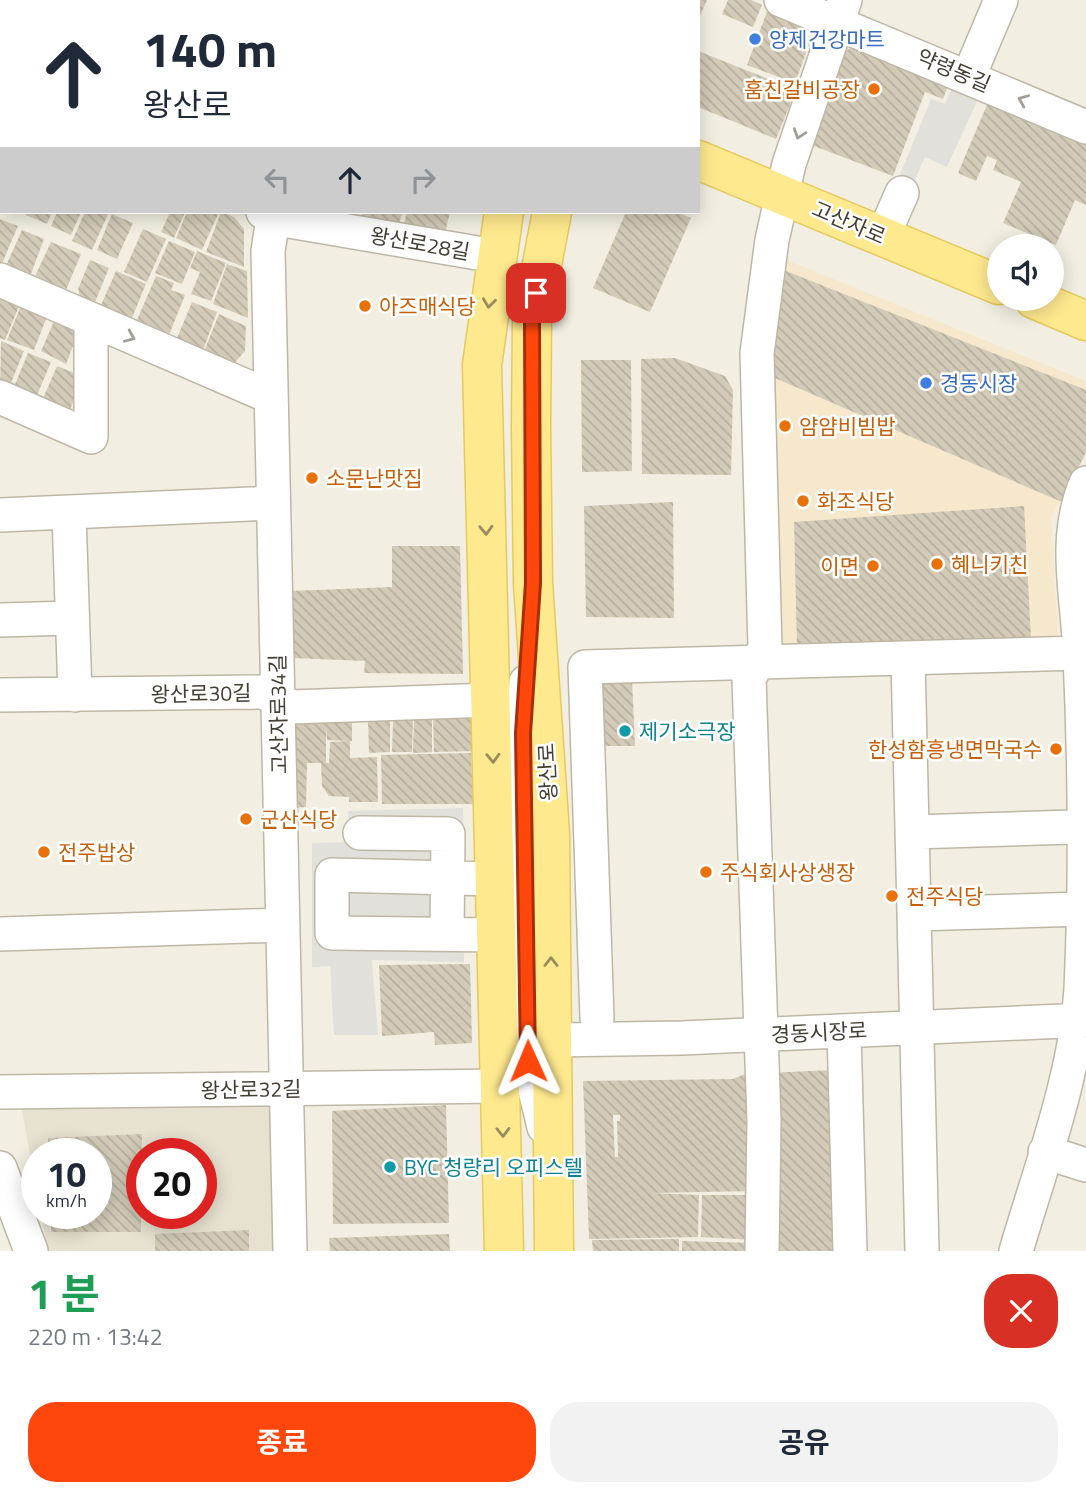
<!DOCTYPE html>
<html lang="ko">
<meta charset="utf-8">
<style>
body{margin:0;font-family:"Titillium Web","Noto Sans KR",sans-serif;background:#f2f2f3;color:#1f2937;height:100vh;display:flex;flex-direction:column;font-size:26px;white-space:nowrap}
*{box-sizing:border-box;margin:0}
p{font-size:23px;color:#747a83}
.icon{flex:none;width:38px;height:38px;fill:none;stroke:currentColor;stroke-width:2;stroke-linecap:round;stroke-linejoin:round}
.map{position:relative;height:1251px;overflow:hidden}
.panel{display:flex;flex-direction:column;background:#fff;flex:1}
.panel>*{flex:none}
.guide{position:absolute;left:0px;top:0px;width:700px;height:214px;box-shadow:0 4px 18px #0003;background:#fff;color:#1f2937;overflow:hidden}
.tools{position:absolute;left:987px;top:234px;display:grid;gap:14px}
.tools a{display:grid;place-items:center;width:77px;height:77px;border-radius:50%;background:#fff;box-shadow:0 4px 18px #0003;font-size:35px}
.speed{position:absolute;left:21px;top:1138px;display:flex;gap:14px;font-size:35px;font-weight:700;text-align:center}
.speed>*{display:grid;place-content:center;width:91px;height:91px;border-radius:50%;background:#fff;box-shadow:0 4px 18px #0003;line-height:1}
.speed small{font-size:18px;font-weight:400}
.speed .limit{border:10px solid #d22;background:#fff;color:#111}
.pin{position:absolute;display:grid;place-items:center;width:60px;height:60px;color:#fff;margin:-30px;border-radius:14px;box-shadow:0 4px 10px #0006}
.me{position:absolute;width:77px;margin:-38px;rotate:359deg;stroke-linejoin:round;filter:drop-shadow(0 0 5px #0008)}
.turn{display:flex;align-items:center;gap:24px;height:147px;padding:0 28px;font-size:32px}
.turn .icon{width:91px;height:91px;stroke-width:2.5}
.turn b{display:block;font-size:49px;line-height:60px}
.lanes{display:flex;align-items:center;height:66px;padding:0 28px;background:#0003;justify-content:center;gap:35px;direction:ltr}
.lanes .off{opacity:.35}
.round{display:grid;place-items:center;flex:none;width:74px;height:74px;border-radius:28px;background:#f2f2f3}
.overview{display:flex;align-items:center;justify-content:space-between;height:119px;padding:0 28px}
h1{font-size:42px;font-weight:700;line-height:52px;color:#1e9e55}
.primary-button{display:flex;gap:14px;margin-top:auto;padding:14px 28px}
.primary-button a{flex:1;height:80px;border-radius:28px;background:#ff470c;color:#fff;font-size:28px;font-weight:700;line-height:80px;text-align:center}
.primary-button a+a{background:#f2f2f3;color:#1f2937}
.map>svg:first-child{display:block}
</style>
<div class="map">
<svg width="1086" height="1251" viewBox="0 0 1086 1251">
<defs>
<pattern id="building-back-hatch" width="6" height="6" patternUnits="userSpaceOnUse" patternTransform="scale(1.75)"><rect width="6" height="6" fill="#d3cbb8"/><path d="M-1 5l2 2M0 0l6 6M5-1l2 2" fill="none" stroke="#b6af9f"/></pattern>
</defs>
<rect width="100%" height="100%" fill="#f2efe2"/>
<path fill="#e6e1d0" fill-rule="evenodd" d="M6,0H188L192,2H6Z
M277,1098L281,1251H48L41,1213H96V1153H37V1191L20,1100ZM142,1153H201V1213H142Z"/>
<path fill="#f5e8cc" d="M779,257L1086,381V445L1051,518L1059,651L773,653L763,365Z"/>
<path fill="#e2e0db" d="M959,72L985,84L947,167L925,157L908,195L894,189L931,99L945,104Z
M463,808L464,962L372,960L378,1035H334L330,966L312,967V843L351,842L348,811Z"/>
<path fill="url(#building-back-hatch)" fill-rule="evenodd" d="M698,0H707L698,21Z
M728,0H751L762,5L753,27L722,14Z
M768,9L800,21L810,42L795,83L747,65Z
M856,45L950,80L943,99L925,92L893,176L806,143L840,54Z
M698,51L796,90L776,139L698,107Z
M989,100L1086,141V205L1075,200L1056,245L1003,223L1021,182L993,170L997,160L987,156L976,181L958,173Z
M27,212H52L47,224L26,215Z
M57,212H81L71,235L51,226Z
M85,212H109L92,250L72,241Z
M170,212H185L174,238L161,232Z
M187,212H219L202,250L176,238Z
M221,212L234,217L244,229V267L206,252Z
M363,212H403L397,229L360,220Z
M407,212H450L444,237L403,227Z
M626,212H676L691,218L650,312L593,288Z
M112,214L133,223L117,259L97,250Z
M0,219L18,226L0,268Z
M143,229L166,239L147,282L124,272Z
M22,230L44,239L29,279L5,268Z
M169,241L195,252L182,284L155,273Z
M51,242L81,254L66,290L56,295L35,283L36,274Z
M197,251L226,263L211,301L191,294L200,272L190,268Z
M90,260L109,268L93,307L82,303L78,289Z
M227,264L247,271L248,318L213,304Z
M116,271L146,284L129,325L98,312Z
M786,271L1086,390V452L1062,502L768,375Z
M156,276L174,283L171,290L185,295L167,340L134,327Z
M0,294L22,299L5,340L0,338Z
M30,301L50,309L34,350L7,340L20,308Z
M192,302L217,312L202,353L175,343Z
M58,312L82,323L66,364L41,351Z
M219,314L246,326L245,351L231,367L203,354Z
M1,341L24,351L6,395L0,392Z
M28,353L51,362L33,405L11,394Z
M675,358L725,376L733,390L731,475L642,474L641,359Z
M581,360H631L632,471L582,472Z
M57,366L79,375V387L68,415L41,403Z
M673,502L674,618L586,617L584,506Z
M1024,506L1031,639L797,646L794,522Z
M392,546H460L463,674L364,673L365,661L293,658L290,591L392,587Z
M590,679H632L635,746H592Z
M474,716V751L434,752L433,718Z
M352,719V741L327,740L326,727V763H329L330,742L350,741V758L377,757L378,802H349V797L329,796L322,786L321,763H307L306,807L292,808L288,724Z
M432,719V752L413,753L414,720Z
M413,720L412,752H392L393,721Z
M390,721V752L369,753L368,722Z
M471,753L473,804H382L381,755Z
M470,964L472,1043L435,1045L434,1032L382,1036L379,965Z
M832,1070L838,1251H682V1241L755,1243V1240L701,1237L702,1195H754V1191L651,1193L699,1195L698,1237L589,1239L583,1081L733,1079L745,1074ZM613,1115H620V1121H617L618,1157H615Z
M446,1105L449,1223L333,1224L332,1111Z
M142,1134L141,1232H51V1213H96V1153H48V1138Z
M249,1230V1251H155V1234Z
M449,1234L450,1251H330L329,1238Z
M679,1239V1251H593L592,1240Z"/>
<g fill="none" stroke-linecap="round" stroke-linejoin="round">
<defs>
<path id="minor" d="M781,0L1086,127
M589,2V0
M969,76L1001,0
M0,95L2,96
M263,212L289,221L495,256
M274,212L268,251L290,1251
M883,236L902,193
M0,280L271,397
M0,397L91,437V321
M69,513L75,695
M0,515L273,503
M0,620L72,618
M908,659L922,1251
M526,682L523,733L528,1061L544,1127
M0,695L263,692L292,707L491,700
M913,832L1071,827L1085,823
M360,833L448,834L447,934
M496,879L332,875V933L498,935
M915,914L1083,909
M0,934L283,925
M597,1018L585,667L1080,653
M844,1031L850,1251
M552,1040L682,1038L1086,1020
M0,1092L502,1086
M1045,1152L1086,1165
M0,1168L31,1251
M762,1251L764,1121L749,679L765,648L757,353L772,240L789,164L845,0
M1016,1251C1041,1166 1075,1078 1081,989C1086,879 1085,766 1080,655C1078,596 1062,540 1086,483"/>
<path id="major" d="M350,0L353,2
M548,2L550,0
M620,2V0
M698,160L999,285
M504,212L482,365L504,1251
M552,212L532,317L531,428L533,583L550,834L554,1251
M1034,299L1086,321"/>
</defs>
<use href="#minor" stroke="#bdb7a5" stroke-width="36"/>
<use href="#major" stroke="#e6c95c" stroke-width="41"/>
<use href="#minor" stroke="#fff" stroke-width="33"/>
<use href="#major" stroke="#ffe98e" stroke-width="38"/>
</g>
<defs><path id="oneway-chevron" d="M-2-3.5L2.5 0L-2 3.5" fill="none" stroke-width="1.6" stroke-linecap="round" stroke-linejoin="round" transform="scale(1.75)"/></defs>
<g stroke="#a19e99">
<use href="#oneway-chevron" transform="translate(1023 100) rotate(-157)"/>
<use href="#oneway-chevron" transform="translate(799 134) rotate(109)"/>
<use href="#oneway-chevron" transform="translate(130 337) rotate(23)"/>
</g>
<g stroke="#988b5c">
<use href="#oneway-chevron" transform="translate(489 303) rotate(97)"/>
<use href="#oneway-chevron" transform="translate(486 530) rotate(88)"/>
<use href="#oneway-chevron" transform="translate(493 758) rotate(88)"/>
<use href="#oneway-chevron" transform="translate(551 962) rotate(-90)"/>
<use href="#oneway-chevron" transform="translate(503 1132) rotate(89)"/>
</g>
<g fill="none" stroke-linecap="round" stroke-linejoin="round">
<defs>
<path id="route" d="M528,1061L523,733L533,583L532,317L536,293"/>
</defs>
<use href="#route" stroke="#a62e08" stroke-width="18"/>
<use href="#route" stroke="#ff470c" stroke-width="12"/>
</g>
<g fill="#3f7fe0" stroke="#fff" stroke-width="2.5">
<circle cx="755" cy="39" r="7"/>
<circle cx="926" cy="383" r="7"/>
</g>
<g fill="#e8710a" stroke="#fff" stroke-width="2.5">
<circle cx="874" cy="89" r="7"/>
<circle cx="365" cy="306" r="7"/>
<circle cx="785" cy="426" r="7"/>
<circle cx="312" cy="478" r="7"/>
<circle cx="803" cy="501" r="7"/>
<circle cx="937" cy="564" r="7"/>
<circle cx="873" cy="566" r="7"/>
<circle cx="1056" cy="749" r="7"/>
<circle cx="246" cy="819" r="7"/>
<circle cx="44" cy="852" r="7"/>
<circle cx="706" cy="872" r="7"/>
<circle cx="892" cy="896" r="7"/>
</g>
<g fill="#0f9aa8" stroke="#fff" stroke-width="2.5">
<circle cx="625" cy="731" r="7"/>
<circle cx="390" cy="1167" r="7"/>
</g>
<g text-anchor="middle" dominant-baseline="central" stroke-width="5" stroke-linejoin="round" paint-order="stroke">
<g font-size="21" fill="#366cbe" stroke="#fff" text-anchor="start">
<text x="769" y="39">양제건강마트</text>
<text x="940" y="383">경동시장</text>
</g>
<g font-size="21" fill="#433e33" stroke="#fff">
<text transform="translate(954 70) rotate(23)">약령동길</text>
<text transform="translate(849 222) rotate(23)">고산자로</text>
<text transform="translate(420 243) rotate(10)">왕산로28길</text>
<text transform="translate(201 693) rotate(-1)">왕산로30길</text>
<text transform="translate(278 714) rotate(-91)">고산자로34길</text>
<text transform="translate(547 772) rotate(-93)">왕산로</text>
<text transform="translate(819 1032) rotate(-3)">경동시장로</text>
<text transform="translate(251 1089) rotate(-1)">왕산로32길</text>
</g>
<g font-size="21" fill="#c56008" stroke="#fff" text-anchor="start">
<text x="860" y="89" text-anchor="end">훔친갈비공장</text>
<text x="379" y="306">아즈매식당</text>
<text x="799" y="426">얌얌비빔밥</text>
<text x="326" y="478">소문난맛집</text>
<text x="817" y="501">화조식당</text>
<text x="951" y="564">혜니키친</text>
<text x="859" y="566" text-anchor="end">이면</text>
<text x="1042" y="749" text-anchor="end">한성함흥냉면막국수</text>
<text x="260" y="819">군산식당</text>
<text x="58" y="852">전주밥상</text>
<text x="720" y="872">주식회사상생장</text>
<text x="906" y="896">전주식당</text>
</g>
<g font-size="21" fill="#0d838f" stroke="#fff" text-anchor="start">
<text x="639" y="731">제기소극장</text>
<text x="404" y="1167">BYC 청량리 오피스텔</text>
</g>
</g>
</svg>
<div class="tools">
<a><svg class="icon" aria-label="sound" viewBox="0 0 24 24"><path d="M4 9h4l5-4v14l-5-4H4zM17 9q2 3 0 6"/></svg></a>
</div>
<div class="speed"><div>10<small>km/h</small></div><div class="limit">20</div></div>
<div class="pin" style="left:536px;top:293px;background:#d93025"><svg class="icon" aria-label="arrive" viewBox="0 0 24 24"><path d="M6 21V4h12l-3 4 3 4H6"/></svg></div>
<svg class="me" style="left:528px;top:1061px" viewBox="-20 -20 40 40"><path d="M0-17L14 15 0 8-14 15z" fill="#ff470c" stroke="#fff" stroke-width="4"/></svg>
<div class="guide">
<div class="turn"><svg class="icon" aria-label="ahead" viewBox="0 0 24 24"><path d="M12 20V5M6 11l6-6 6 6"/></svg><div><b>140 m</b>왕산로</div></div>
<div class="lanes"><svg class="icon off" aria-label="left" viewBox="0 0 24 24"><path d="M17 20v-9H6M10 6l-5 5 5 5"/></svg><svg class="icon" aria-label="ahead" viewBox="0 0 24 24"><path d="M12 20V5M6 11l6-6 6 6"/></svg><svg class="icon off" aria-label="right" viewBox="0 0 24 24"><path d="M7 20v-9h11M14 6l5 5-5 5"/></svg></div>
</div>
</div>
<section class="panel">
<div class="overview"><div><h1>1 분</h1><p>220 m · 13:42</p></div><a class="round" style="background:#d93025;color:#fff"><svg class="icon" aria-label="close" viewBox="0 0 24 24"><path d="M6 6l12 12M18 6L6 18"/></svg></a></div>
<div class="primary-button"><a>종료</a><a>공유</a></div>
</section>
